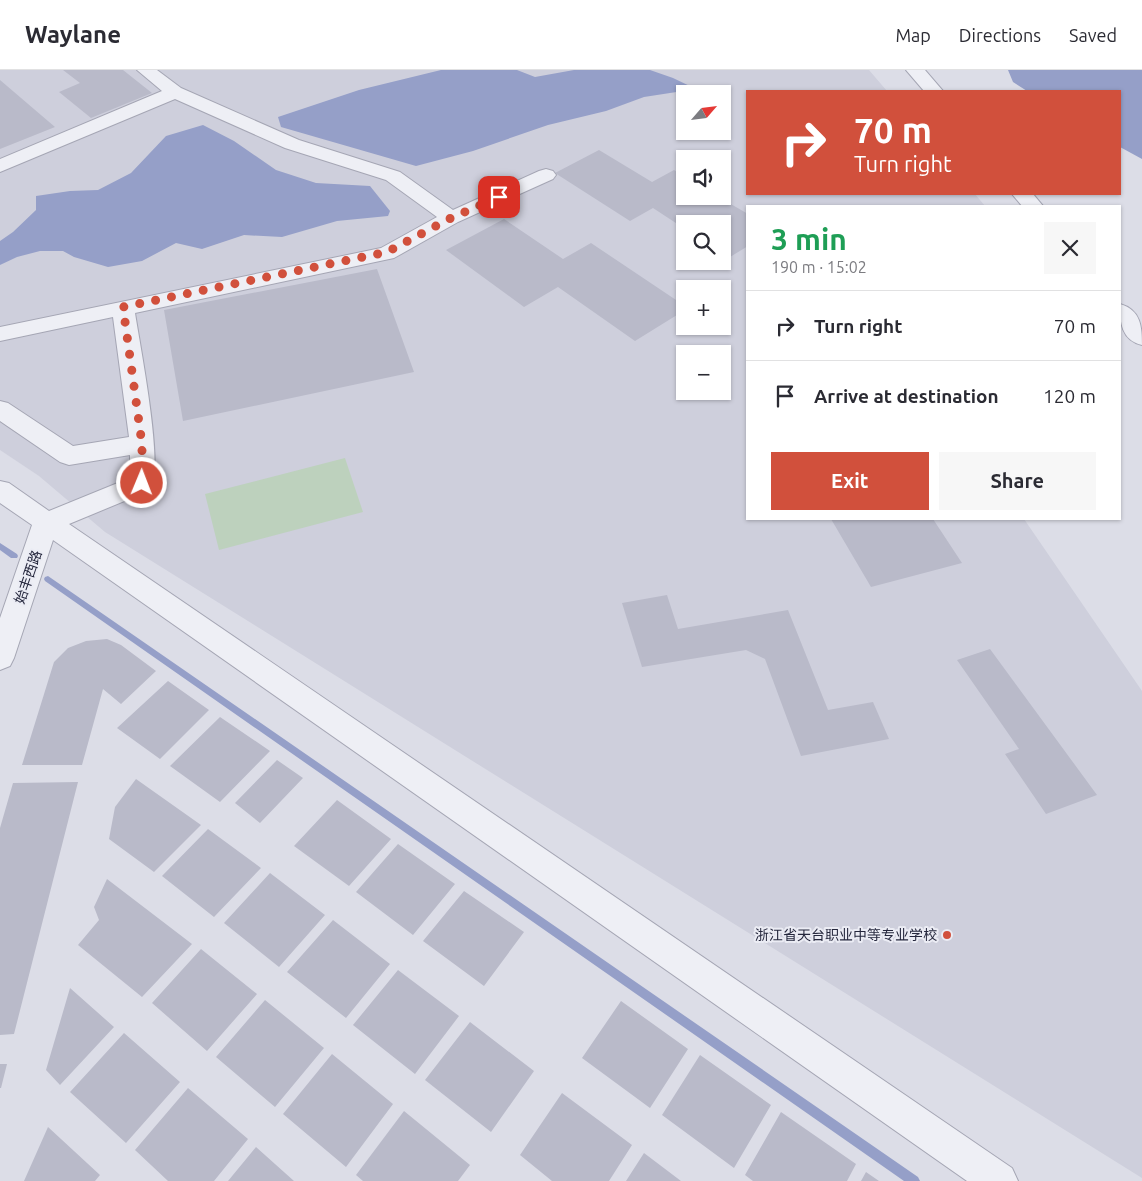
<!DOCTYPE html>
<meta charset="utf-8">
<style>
body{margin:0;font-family:Ubuntu,"Noto Sans SC",sans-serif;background:#f7f7f7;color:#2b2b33;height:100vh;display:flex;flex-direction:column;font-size:19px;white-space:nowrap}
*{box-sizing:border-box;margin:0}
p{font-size:16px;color:#7c7c81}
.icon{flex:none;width:28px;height:28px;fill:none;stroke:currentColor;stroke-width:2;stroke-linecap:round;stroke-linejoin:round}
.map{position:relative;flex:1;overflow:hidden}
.side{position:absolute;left:746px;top:135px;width:375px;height:315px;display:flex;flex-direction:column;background:#fff;border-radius:0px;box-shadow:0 1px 4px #0004}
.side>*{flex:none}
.guide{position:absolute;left:746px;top:20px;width:375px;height:105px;border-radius:0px;box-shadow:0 1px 4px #0004;background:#d1503c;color:#fff;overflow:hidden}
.needle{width:32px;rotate:62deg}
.controls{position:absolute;left:676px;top:15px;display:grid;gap:10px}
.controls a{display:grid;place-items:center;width:55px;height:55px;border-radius:0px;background:#fff;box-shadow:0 1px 4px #0004;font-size:25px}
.pin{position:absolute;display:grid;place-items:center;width:42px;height:42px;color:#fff;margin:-21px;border-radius:10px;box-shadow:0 2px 8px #0006}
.me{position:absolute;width:55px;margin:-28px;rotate:1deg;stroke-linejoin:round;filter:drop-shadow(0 0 4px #0008)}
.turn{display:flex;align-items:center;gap:18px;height:105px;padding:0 25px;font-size:22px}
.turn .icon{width:65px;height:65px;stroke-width:2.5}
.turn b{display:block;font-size:35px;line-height:42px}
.round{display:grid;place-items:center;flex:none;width:52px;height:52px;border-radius:0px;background:#f7f7f7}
.headline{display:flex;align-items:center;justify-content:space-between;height:85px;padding:0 25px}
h1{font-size:30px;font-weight:600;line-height:38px;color:#1e9e55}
.cta{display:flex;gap:10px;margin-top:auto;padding:10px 25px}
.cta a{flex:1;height:58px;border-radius:0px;background:#d1503c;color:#fff;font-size:20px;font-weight:600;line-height:58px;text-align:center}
.cta a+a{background:#f7f7f7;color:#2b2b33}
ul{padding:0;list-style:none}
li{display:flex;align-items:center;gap:15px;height:70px;padding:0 25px;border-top:1px solid #e1e1e2}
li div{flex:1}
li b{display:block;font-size:19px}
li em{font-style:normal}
header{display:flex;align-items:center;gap:30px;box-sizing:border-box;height:70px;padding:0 25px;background:#fff;border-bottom:1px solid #e1e1e2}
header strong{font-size:24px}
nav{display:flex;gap:28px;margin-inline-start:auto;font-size:18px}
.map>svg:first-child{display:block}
</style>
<header>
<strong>Waylane</strong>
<nav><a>Map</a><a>Directions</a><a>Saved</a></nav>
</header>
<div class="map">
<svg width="1142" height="1111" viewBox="0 0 1142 1111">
<rect width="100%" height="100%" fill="#dcdde7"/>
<path fill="#cecfdc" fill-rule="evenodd" d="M0,0H869L887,21H748V124H975L985,136H748V449H1024L1142,621V1108L105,462L39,406L0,380ZM685,24H722V61H685ZM685,89H722V126H685ZM685,154H722V191H685ZM685,219H722V256H685ZM685,284H722V321H685Z"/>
<path fill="#bdd1bd" d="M345,388L363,442L219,480L205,424Z"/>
<path fill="#959fc8" d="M441,0H517L535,7L574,0H650L673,8L696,19L644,27L606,41L548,55L473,81L416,96L281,57L278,47L359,20Z
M1008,0H1142V89L1120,77V21H1027L1013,12Z
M203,55L234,71L276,100L316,113L370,116L390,141L388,146L337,151L282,167L244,165L202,179L176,173L142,191L108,197L74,187L63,181H40L17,187L0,195V171L13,162L36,140V126L70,121L98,120L131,103L166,66Z"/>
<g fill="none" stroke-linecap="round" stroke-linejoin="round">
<path fill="#959fc8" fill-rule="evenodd" d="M0,473L17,484L18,486L17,488H11L0,480Z
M48,506L918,1107L920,1111H904L45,511L44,509L45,507Z"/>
</g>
<path fill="#b9bac9" d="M63,0H123L152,23L91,48L59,22L80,13Z
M0,10L55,57L0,79Z
M599,80L652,112L674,100L685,107V126H717L748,144V176L730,187L722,182V154H685V159L653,138L630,151L555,103Z
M504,149L563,189L591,173L685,236V240L635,271L558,217L524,237L446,180Z
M377,199L414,302L183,351L164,240Z
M831,449H933L962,493L871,517Z
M667,525L678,559L788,540L828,640L873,632L889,669L801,686L765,589L746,580L642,597L622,533Z
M107,569L121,575L156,601L121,634L103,619L82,695H22L54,592L68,578L86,571Z
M990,579L1097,725L1046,744L1005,684L1019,679L957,590Z
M168,611L209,640L160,689L117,658Z
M220,647L270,681L220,732L170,696Z
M277,690L303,708L260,753L235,733Z
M136,709L201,755L154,802L109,769L115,737Z
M78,712L14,964L0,965V758L13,713Z
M337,730L391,769L349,816L294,776Z
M208,759L261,798L214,847L162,806Z
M398,774L455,814L413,865L356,822Z
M270,803L325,845L279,897L224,853Z
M107,809L192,874L142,927L78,875L99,850L94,837Z
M464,821L524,862L484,916L423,871Z
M333,850L390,894L346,948L287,902Z
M201,879L257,924L207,981L152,933Z
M398,900L459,946L415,1004L353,955Z
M70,918L114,957L60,1015L46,1000Z
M265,930L324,978L275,1037L216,987Z
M621,931L688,979L650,1038L582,988Z
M470,952L534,1001L491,1062L425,1010Z
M124,963L180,1012L126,1073L70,1022Z
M332,984L393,1034L346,1097L283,1044Z
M700,985L771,1035L734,1098L662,1045Z
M0,994H7L1,1018H0Z
M188,1018L248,1069L214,1111H168L135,1080Z
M562,1023L632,1075L609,1111H552L520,1085Z
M404,1041L470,1095L458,1111H363L356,1105Z
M781,1042L856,1094L847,1111H753L745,1105Z
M48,1057L100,1105L95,1111H24Z
M256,1077L294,1111H228Z
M644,1083L681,1111H626Z
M866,1102L879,1111H861Z"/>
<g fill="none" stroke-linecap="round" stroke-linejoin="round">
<defs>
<path id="minor" d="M137,0H157L181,18L299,70L400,102L453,140L539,101L546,99L553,101L556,105L553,109L458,152L394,188L135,243C140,275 164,397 151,420L69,454L1012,1098L1018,1111H967L53,470L14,588L10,596L0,600V548L32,455L0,433V411L9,413L49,441L130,408V385L69,395L60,392L0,351V331L8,333L73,376L129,367L113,247L0,271V257L381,178L437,147L386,110L285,78L175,29L0,102V89L162,21Z
M906,0H925L943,21H924Z
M1012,124H1033L1043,136H1022Z
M1120,234C1141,240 1142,257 1142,275C1121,270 1120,252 1120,234Z"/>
</defs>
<use href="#minor" stroke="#a5a6b4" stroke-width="2"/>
<use href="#minor" fill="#eeeff5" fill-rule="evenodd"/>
</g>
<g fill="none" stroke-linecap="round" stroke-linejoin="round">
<path stroke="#d1503c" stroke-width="9" stroke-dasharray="0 16.2" d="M142,413V374L123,237L387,182L451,148L499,127"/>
</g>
<circle fill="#d1503c" stroke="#ebecf4" stroke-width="2" cx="947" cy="865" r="5"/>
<g text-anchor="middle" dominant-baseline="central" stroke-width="4" stroke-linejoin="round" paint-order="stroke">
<g font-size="14" fill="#25273d" stroke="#ebecf4">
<text transform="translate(28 507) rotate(-71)">始丰西路</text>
</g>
<g font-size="14" fill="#25273d" stroke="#ebecf4" text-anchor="end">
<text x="937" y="865">浙江省天台职业中等专业学校</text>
</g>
</g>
</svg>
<div class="controls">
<a><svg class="needle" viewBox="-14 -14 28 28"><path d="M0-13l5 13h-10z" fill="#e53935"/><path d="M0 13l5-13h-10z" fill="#7c7c81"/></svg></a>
<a><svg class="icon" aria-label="sound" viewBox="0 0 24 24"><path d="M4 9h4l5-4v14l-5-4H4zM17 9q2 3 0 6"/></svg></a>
<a><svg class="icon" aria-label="search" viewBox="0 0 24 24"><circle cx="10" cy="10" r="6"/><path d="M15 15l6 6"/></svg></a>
<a>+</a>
<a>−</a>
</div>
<div class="pin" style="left:499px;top:127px;background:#d93025"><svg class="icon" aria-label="arrive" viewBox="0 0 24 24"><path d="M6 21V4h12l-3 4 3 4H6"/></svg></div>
<svg class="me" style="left:142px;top:413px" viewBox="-20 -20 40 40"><circle r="17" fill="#d1503c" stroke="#fff" stroke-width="3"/><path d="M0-11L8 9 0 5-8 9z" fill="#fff"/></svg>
<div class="guide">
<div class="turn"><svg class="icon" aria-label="right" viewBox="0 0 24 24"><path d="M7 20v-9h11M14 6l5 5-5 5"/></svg><div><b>70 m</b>Turn right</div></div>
</div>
<section class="side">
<div class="headline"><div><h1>3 min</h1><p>190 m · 15:02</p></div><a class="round"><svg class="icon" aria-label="close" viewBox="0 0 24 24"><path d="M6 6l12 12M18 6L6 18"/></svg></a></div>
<ul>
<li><svg class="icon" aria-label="right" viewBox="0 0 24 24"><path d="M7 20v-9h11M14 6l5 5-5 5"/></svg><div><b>Turn right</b></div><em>70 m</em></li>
<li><svg class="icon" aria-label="arrive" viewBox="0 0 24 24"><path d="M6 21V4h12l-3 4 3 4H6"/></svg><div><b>Arrive at destination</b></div><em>120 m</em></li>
</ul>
<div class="cta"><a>Exit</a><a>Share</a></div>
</section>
</div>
